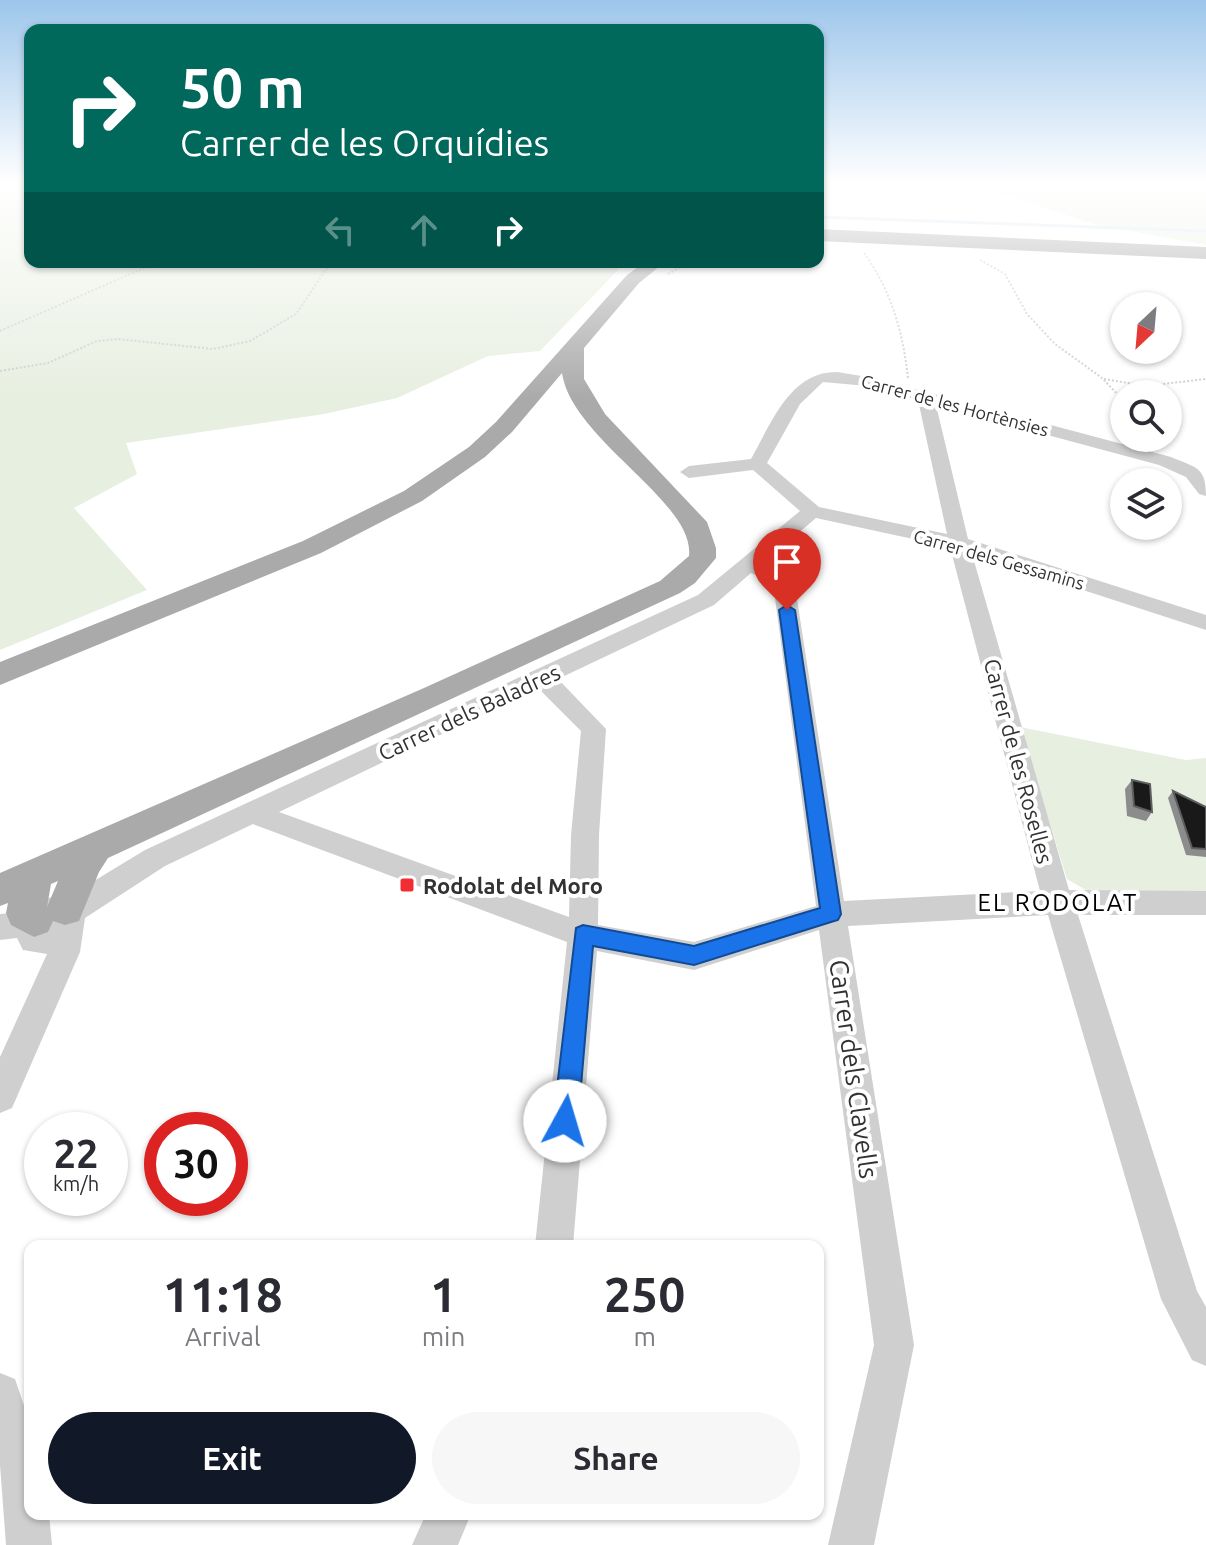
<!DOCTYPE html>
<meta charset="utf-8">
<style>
body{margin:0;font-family:Ubuntu,sans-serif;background:#f7f7f7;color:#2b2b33;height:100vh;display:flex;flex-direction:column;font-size:30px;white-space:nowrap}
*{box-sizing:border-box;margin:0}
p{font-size:26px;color:#7c7c81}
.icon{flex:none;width:44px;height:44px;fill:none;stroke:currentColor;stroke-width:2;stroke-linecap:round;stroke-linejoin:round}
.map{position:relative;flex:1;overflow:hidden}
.drawer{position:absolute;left:24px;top:1240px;width:800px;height:280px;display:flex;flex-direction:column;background:#fff;border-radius:16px;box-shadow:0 2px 6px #0004}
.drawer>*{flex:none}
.hud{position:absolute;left:24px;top:24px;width:800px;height:244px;border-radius:16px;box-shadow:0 2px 6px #0004;background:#00695c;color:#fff;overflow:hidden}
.needle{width:52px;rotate:206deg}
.tools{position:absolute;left:1110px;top:292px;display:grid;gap:16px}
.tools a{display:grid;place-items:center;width:72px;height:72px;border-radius:50%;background:#fff;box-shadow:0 2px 6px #0004;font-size:40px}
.speed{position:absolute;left:24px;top:1112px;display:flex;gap:16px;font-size:40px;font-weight:700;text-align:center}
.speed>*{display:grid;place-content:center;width:104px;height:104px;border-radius:50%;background:#fff;box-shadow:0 2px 6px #0004;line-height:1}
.speed small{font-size:20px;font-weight:400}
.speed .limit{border:12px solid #d22;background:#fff;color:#111}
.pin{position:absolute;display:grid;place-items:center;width:68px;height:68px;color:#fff;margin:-82px -34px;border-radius:50% 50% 50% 0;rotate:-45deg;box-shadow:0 0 8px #0007}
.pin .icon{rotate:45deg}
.me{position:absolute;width:88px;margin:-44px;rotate:6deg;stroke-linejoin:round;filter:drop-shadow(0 0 6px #0008)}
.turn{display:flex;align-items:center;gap:28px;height:168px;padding:0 24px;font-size:36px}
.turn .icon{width:104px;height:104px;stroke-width:2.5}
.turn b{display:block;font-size:56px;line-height:68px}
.lanes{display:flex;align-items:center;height:76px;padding:0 24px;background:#0003;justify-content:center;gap:40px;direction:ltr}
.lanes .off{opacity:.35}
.eta{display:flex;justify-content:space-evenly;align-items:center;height:136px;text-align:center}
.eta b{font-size:48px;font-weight:600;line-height:56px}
.action{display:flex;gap:16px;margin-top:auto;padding:16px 24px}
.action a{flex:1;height:92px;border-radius:48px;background:#111827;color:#fff;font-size:32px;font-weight:600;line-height:92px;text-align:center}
.action a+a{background:#f7f7f7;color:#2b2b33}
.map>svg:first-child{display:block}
</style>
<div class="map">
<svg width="1206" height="1545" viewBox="0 0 1206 1545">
<rect width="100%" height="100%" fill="#fff"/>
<path fill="#e7efe0" d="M0,182H30V262H614L618,270L540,351L488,356L397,398L324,414L126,443L137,474L74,508L147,590L0,650Z
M923,182H1206V245L1094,224L990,190Z
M1020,727L1186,760L1206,758V893H1091L1067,879Z"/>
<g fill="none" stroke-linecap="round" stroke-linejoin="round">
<path stroke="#cce0ef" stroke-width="3" d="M818,217L1206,231"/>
<path stroke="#cfcfcf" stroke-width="2" stroke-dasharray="2 2" stroke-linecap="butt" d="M5,182L30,185
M0,204L30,199
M864,253C891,290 903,332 908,378
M980,260L1005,274L1027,314L1055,344L1102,378L1124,401
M668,274L690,262
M0,331L158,262
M0,371L48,363L97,341L118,339L213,349L250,341L296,314L331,262
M1104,379L1146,386L1206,379
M1160,438L1167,445"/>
<path fill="#cfcfcf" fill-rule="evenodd" d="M837,372L874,378L1171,457C1196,468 1206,466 1206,496L1199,494L1186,477L1159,465L936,405L968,539L1206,615V630L972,554L1069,890L1206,891V915H1078L1197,1291L1206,1307V1366L1192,1360L1161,1299L1048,915L848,926L914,1345L874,1545H828L874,1345L819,930L694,970L597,951L573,1246H535L567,942L253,824L165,866L85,918L80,952L12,1108L0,1113V1057L47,954L23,950L17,938L0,940V914C6,913 15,914 21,912C37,907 47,892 66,898L145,850L698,595L800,511L753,470L689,478L680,472L689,466L751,459C771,424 790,371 837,372ZM823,382L867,386L918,400L947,534L819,507L767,463L800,404ZM816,518L950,547L1040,891L844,901L794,580L791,575L763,563ZM751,573L773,583L816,906L694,942L598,925L599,835L606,729L558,679L714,605ZM538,688L581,731L571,835L569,917L279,812Z
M0,1373L15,1379L30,1423V1514H49L52,1545H6L0,1465Z
M426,1514H471L458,1545H412Z"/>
<path fill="#aaa" fill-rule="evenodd" d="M645,262H657L660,266L639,283L584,348V379L605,414L707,522L716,548V558L695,583L680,593L108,858L99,872L79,921L65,925L53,921L48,932L34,937L11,925L6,913L8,903L0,906V873L424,688L660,581L689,556C695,501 572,440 562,373L512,432L485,457L422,501L321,553L0,685V662L303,541L404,491L469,447L496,422L627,275ZM58,881L47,907L51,884Z"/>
<path fill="#999" fill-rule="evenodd" d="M818,229L1206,247V259L818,241Z"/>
</g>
<path fill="#8c8c8c" d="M1132,780L1152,812L1146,821L1127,816L1125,789Z
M1173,791L1206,807V857L1186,855L1168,798Z"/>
<path fill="#191919" stroke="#5e5e5e" stroke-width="2" d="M1132,780L1150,784L1152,812L1134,806Z
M1173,791L1206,807V849L1192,848Z"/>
<linearGradient id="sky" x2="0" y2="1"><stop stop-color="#9dc6eb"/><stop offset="0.46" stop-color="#fff"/><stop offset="1" stop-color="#fff" stop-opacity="0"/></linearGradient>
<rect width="1206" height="399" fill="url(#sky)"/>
<path fill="#1a73e8" stroke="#114b97" stroke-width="2" d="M787,605L795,610L841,914L838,920L831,922L694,965L593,946L578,1121L574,1130L565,1134L557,1130L553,1121L576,928L583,925L694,946L820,908L779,610Z"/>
<rect fill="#ef2d33" stroke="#fff" stroke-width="3" x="399" y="877" width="16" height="16" rx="4"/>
<g text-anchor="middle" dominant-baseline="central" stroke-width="8" stroke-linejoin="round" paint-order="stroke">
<g font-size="18" fill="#323232" stroke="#fff">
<text transform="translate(955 405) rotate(15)">Carrer de les Hortènsies</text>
<text transform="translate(999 559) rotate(16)">Carrer dels Gessamins</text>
</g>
<g font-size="22" fill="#323232" stroke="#fff">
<text transform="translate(469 712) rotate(-25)">Carrer dels Baladres</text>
<text transform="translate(1019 761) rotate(75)">Carrer de les Roselles</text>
</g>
<g font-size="22" font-weight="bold" fill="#323232" stroke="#fff" text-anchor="start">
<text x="423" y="885">Rodolat del Moro</text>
</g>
<g font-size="24" letter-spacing="2" fill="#000" stroke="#fff">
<text x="1058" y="902">EL RODOLAT</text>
</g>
<g font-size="26" fill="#323232" stroke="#fff">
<text transform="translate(854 1069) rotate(82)">Carrer dels Clavells</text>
</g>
</g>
</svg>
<div class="tools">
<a><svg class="needle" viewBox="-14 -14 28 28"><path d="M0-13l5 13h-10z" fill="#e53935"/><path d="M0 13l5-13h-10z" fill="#7c7c81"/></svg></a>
<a><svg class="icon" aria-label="search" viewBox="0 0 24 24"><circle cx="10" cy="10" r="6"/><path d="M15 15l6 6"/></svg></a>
<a><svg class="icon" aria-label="layers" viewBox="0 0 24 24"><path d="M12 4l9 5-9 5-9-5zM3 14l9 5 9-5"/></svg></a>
</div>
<div class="speed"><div>22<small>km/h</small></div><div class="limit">30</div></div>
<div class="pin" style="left:787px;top:610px;background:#d93025"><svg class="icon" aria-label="arrive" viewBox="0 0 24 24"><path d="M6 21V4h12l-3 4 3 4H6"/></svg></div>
<svg class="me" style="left:565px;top:1121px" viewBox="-20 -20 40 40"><circle r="19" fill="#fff"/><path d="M0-13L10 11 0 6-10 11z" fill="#1a73e8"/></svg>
<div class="hud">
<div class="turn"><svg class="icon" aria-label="right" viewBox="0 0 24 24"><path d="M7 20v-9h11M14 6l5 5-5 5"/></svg><div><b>50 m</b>Carrer de les Orquídies</div></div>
<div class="lanes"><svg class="icon off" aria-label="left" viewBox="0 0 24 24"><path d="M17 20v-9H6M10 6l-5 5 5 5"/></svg><svg class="icon off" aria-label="ahead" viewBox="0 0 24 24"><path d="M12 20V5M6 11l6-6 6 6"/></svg><svg class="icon" aria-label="right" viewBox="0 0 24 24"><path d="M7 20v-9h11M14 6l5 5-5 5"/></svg></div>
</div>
<section class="drawer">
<div class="eta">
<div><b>11:18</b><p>Arrival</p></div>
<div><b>1</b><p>min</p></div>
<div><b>250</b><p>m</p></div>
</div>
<div class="action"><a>Exit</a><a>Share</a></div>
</section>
</div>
